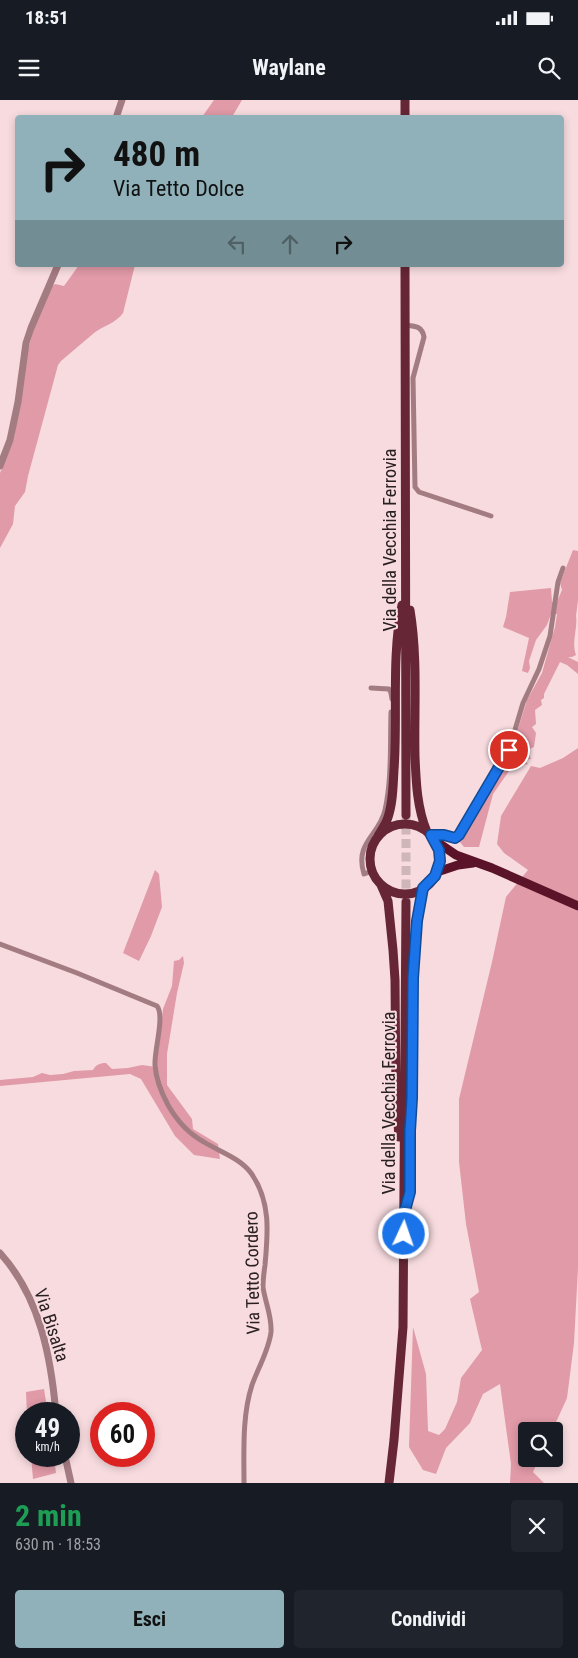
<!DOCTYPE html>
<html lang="it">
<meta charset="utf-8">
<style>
body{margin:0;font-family:"Roboto Condensed",sans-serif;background:#20242c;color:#f1f3f6;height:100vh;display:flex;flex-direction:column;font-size:19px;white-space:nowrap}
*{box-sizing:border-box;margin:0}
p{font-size:16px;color:#9ea1a6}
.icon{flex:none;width:28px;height:28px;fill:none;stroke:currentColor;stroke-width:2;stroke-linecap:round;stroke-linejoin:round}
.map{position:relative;height:1383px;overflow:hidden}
.panel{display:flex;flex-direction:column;background:#171b24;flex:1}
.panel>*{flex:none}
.guide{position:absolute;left:15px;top:15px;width:549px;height:152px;border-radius:5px;box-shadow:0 2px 8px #0003;background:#90b1ba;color:#111;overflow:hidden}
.tools{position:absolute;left:518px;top:1322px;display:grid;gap:10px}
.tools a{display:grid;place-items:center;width:45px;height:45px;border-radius:5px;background:#171b24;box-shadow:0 2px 8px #0003;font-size:25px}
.speed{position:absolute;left:15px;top:1302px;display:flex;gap:10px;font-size:25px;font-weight:700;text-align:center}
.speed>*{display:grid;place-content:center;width:65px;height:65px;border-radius:50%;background:#171b24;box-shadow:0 2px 8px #0003;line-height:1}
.speed small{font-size:12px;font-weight:400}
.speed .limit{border:8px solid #d22;background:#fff;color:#111}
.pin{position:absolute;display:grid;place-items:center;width:42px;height:42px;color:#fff;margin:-21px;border:2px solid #fff;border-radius:50%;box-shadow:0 1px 5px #0007}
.me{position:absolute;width:55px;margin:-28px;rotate:3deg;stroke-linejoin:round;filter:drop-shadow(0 0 4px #0008)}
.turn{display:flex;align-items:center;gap:18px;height:105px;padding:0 15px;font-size:22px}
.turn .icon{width:65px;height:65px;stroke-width:2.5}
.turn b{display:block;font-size:35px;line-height:42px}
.lanes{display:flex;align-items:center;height:48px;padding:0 15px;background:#0003;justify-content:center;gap:25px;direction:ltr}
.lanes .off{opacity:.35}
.round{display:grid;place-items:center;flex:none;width:52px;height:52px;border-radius:5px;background:#20242c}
.overview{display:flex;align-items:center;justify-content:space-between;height:85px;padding:0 15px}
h1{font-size:30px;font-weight:700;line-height:38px;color:#1e9e55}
.action{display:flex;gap:10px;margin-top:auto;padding:10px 15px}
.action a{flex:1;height:58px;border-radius:5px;background:#90b1ba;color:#111;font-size:20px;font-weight:700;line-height:58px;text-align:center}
.action a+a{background:#20242c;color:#f1f3f6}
.status{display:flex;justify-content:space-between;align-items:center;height:35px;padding:0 25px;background:#171b24;direction:ltr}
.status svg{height:14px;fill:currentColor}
header{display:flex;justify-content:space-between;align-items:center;height:65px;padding:0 15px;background:#171b24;font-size:22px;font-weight:700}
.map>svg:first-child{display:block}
</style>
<div class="status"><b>18:51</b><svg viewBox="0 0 49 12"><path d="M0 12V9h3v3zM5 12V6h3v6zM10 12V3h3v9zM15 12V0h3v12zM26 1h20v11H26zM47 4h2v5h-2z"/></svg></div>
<header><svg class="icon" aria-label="menu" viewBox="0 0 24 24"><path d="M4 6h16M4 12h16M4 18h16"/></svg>Waylane<svg class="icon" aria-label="search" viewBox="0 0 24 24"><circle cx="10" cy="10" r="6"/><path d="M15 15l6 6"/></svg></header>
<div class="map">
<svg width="578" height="1383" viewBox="0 0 578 1383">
<rect width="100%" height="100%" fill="#f7dbdf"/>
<path fill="#e19aa7" d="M214,0H242L232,17H202Z
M79,165H135L123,213C116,223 103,226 94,233C83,242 72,252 61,261L58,265L28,376L25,392L15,406L13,424L0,448V373L14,338L27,253L34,228L52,186L55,184L64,186Z
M573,450L578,451V500L576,516C578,529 571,542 576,555L572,557H568L578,562V574L567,565L560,562L544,594V598L541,600L542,605L535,610L536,624L532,627L536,633L534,647L527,650L531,659L524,660L528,664L516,666L509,671L493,694L479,747H464L459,741L496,676L510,655L527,600L542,573L555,527L557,514H551L547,525L536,540L529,561L530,568L528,573L522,571L529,538L503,527L506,517L510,492L551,488L552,502H557L562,490L560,483Z
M578,648V1168L574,1243L567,1298L552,1331H526V1359H539L533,1372L544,1383H510L511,1364L500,1284L483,1294L470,1323L446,1348L436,1374L423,1370L409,1347L413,1227L426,1274L428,1331L439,1335L445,1329L457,1302L461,1278L482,1250L470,1199L479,1192L466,1124L459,1062V999L492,862L506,797L528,770L504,753L497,744L501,716L531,666L540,668L563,658Z
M155,770L159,774L162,807L151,836L139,861L123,853Z
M183,856L184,863L177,893L167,954V985L192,1019L193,1029L218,1044L220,1059L194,1055L175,1036L141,979L130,974L0,986V980L33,977L42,973L50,975L63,974L74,971L93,970C96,965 99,963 106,963L112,969L128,968L142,965L156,967L163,909L172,886L174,861L179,860Z
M44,1289L48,1314H27L26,1292Z
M31,1356H54L56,1373L33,1379Z"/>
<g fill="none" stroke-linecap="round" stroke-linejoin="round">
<path stroke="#ceb6b9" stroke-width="9" stroke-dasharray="9 4.5" stroke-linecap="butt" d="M406,802V715"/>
<path stroke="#a37c82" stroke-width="5" d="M405,225C415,226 422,226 424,237L413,278L415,387L419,392L491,416
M371,588L389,589L391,593L392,599
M431,735H444L455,738L459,735L509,650L523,603L539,569L550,536L558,482L563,468
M372,771L364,774C354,742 380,735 385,710C392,679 390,643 391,612
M0,844L77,873L157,906C165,916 154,951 155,965C156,980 161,992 168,1005C176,1019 189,1034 204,1042C220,1052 240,1058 251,1073C271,1101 268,1133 265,1165C264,1172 263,1180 263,1187C265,1202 272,1216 271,1232C269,1250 258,1268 252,1285C242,1316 244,1351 244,1383"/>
<path stroke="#a37c82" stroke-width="7" d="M116,18L122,0
M0,366L10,340L18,302L26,243L31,228L58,165
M0,1153C40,1197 51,1257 56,1314
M65,1356L71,1383"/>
<path stroke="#662635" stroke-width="9" d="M405,0V18
M405,165L406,715
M410,510C418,558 414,608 415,656C416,682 417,708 427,732
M370 759a35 35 0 1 1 70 0a35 35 0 1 1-70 0Z
M378,736C381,731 385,725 387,720C393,705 393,686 394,670C398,615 391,559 402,505
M381,785L388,801L393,850L395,880L396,998L399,1037
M410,1040L412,998L413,879L417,821L423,788
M389,1383L394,1340L403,1227L406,802"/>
<path stroke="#5a1328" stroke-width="9" d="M434,740L456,755L492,768L578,806
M437,772L458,765L473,763"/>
</g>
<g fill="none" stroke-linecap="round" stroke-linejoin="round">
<defs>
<path id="route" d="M404,1134V1114L410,1092V1031L412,998L413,878L417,821L423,788L435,776L440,761L439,750L431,735H444L455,738L459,735L509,650"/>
</defs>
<use href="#route" stroke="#114b97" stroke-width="12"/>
<use href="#route" stroke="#1a73e8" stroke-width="9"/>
</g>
<g text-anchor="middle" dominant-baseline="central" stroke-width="4" stroke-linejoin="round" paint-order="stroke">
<g font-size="18" fill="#2a2022" stroke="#f7dbdf">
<text transform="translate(389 440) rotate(-90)">Via della Vecchia Ferrovia</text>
<text transform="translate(388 1003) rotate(-90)">Via della Vecchia Ferrovia</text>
<text transform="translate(252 1173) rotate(-91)">Via Tetto Cordero</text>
<text transform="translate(52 1225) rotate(72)">Via Bisalta</text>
</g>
</g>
</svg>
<div class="tools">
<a><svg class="icon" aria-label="search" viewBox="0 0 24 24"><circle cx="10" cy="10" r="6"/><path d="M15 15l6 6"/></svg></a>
</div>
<div class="speed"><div>49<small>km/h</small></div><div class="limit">60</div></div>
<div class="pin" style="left:509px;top:650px;background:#d93025"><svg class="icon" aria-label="arrive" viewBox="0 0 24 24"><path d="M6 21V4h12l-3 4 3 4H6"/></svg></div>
<svg class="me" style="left:404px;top:1134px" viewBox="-20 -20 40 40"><circle r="17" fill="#1a73e8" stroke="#fff" stroke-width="3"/><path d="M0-11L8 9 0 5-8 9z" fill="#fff"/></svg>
<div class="guide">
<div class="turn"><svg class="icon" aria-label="right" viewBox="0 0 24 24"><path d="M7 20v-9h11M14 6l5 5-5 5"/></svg><div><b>480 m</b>Via Tetto Dolce</div></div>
<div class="lanes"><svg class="icon off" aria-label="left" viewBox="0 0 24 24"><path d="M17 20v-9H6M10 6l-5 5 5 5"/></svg><svg class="icon off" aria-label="ahead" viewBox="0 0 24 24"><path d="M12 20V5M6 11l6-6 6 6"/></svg><svg class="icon" aria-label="right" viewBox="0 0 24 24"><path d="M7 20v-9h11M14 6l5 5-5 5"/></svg></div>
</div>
</div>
<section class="panel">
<div class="overview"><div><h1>2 min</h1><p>630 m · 18:53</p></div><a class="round"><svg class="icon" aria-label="close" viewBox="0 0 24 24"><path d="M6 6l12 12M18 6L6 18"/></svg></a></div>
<div class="action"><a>Esci</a><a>Condividi</a></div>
</section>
